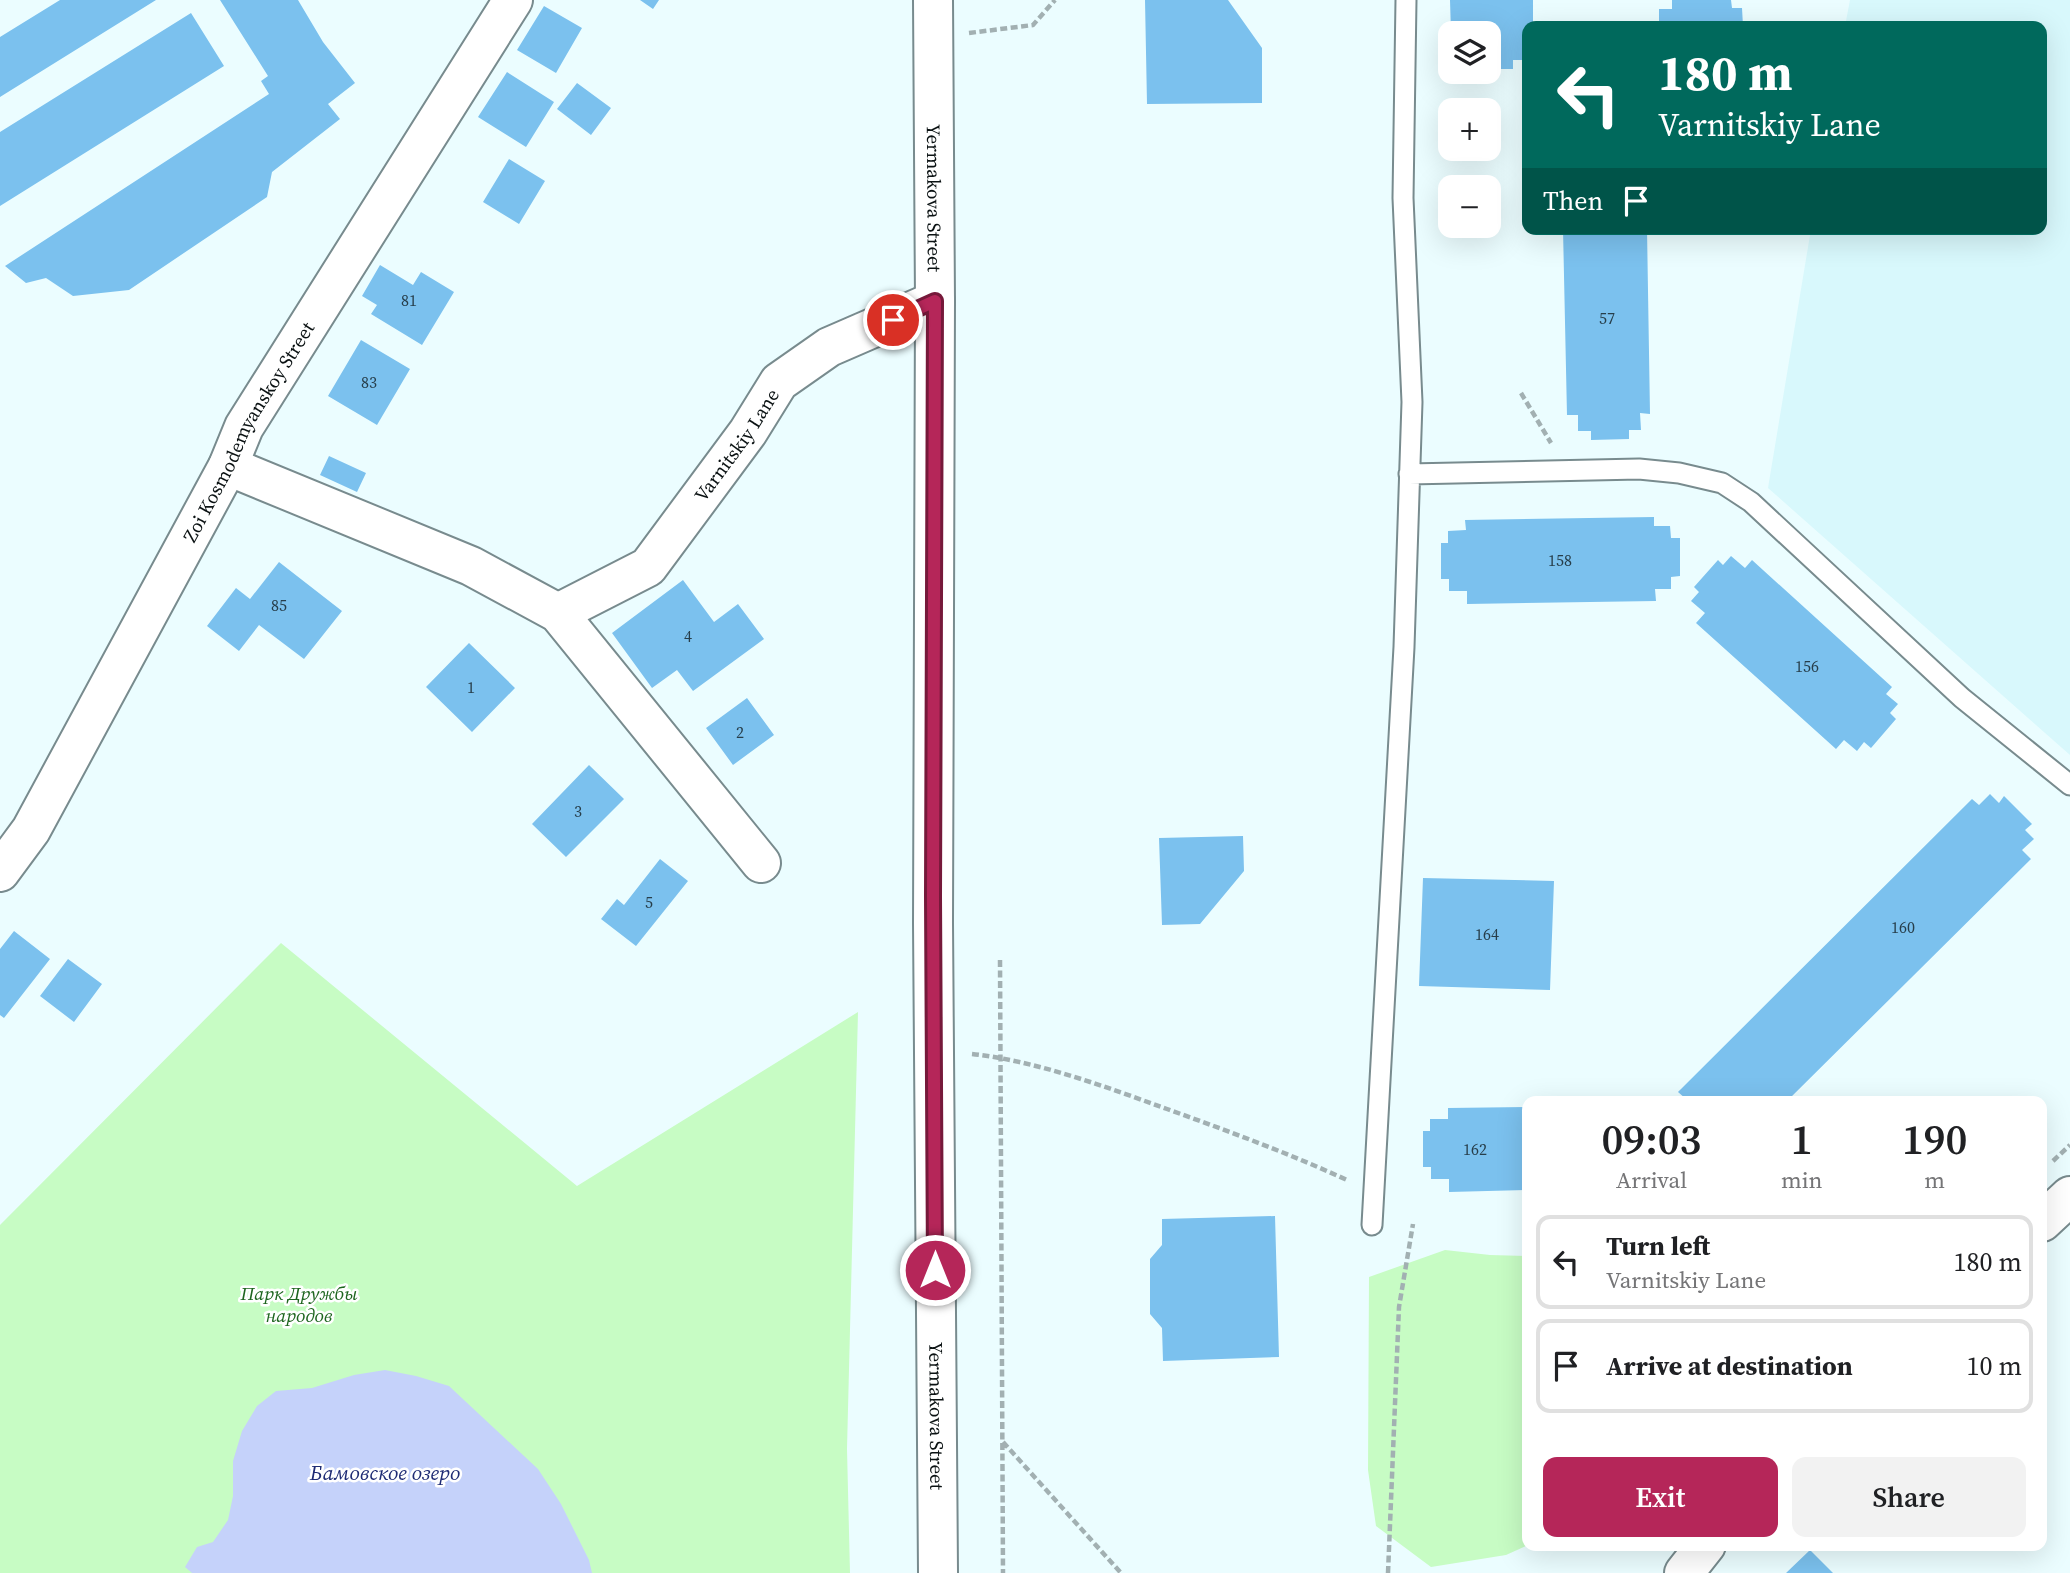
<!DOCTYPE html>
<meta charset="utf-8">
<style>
body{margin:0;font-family:"Source Serif 4",serif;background:#f2f2f2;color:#202124;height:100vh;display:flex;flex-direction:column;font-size:26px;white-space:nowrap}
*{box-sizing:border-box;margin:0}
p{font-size:23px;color:#757577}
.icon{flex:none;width:38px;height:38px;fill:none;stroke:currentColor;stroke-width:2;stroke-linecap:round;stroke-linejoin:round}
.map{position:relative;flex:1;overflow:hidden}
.side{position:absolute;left:1522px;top:1096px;width:525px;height:455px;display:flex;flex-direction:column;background:#fff;border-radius:14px;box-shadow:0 7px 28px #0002}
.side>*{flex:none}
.top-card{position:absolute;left:1522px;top:21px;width:525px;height:214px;border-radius:14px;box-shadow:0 7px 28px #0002;background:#00695c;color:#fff;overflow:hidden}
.buttons{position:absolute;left:1438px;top:21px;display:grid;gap:14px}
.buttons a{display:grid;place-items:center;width:63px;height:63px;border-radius:14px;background:#fff;box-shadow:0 7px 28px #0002;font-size:35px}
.pin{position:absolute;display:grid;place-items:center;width:60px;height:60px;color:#fff;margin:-30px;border:4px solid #fff;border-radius:50%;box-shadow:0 2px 7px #0007}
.me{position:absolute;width:77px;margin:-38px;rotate:0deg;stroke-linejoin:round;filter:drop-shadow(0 0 5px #0008)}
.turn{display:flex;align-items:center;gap:24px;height:147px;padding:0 21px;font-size:32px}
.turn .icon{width:91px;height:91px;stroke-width:2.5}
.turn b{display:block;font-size:49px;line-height:60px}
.then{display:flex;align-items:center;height:66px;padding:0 21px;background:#0003;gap:14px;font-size:26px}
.eta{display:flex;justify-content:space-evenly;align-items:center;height:119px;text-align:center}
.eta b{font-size:42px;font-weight:600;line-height:49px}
.action{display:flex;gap:14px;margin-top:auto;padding:14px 21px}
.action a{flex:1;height:80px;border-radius:14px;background:#b52659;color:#fff;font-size:28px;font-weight:600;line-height:80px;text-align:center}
.action a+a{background:#f2f2f2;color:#202124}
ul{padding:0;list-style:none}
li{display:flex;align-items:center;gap:21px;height:94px;margin:0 14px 10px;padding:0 7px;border:4px solid #e0e0e0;border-radius:14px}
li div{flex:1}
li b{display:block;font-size:26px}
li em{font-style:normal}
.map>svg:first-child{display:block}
</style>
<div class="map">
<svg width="2070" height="1573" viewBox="0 0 2070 1573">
<rect width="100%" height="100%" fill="#ebfdff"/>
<path fill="#d8f8fc" d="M1850,0H2070V755L1768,488L1811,229H2042V26H1845Z"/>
<path fill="#c7fcc4" d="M281,943L577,1186L858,1012L847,1449L850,1573H0V1225Z
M1445,1250L1490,1255L1528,1256V1545L1506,1555L1431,1567L1376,1526L1368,1470L1369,1277Z"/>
<path fill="#c5d2fa" d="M385,1370L416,1376L449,1386L538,1469L561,1504L589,1560L592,1573H192L185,1567L197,1547L213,1542L228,1520L233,1496V1461L242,1431L257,1406L276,1391L312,1388L354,1375Z"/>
<path fill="#7bc1ee" d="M60,0H156L0,97V37Z
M220,0H298L323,42L355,83L328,104L340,119L272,172L267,197L129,290L73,296L46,278L26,283L5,266L269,94L261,81L268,76Z
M640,0H659L653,9Z
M1145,0H1228L1262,48V103L1147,104Z
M1450,0H1533V26H1528L1525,60H1513V69H1489V33H1451Z
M1672,0H1731L1732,8H1742L1743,26H1659V9H1672Z
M544,6L582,28L556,73L517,50Z
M191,13L224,66L0,206V132Z
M507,72L554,102L526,147L478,117Z
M577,83L611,108L591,135L557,109Z
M509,159L545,181L519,224L483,202Z
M1563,229H1647L1650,414L1640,413L1641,430H1629V439L1591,440V431H1578V415H1567Z
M380,265L413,285L421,272L454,292L422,345L371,314L377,305L362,296Z
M361,340L410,369L377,425L328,396Z
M329,456L366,473L357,492L320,475Z
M1654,517V526H1670L1671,538H1680V576L1671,577V589H1655L1656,601L1467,604V591H1449V579H1441V543H1448V531L1466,530L1465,520Z
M1731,556L1745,568L1752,560L1892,687L1886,694L1898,704L1890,713L1896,719L1871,748L1864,742L1857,751L1844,740L1836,749L1696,623L1705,613L1691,601L1699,592L1694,587L1718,560L1723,565Z
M279,562L342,611L304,659L259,625L239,651L207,626L236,588L250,599Z
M683,580L714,622L738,604L764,639L693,691L677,670L652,688L612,633Z
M469,643L515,688L472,732L426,687Z
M747,698L774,735L733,765L706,728Z
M589,765L624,799L566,857L532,824Z
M1990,794L1999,803L2004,796L2032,824L2025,830L2034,839L2022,850L2031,859L1787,1101H1684L1686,1099L1678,1092L1972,799L1979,805Z
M1243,836L1244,871L1200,924L1162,925L1159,838Z
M660,859L688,881L636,946L601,919L617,899L624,905Z
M1423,878L1554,881L1550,990L1419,986Z
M14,931L50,959L4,1018L0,1015V949Z
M68,959L102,984L74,1022L40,996Z
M1528,1107V1190L1449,1192V1179H1431V1167H1423V1131H1430V1119H1448V1108Z
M1275,1216L1279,1357L1163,1361L1162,1328L1150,1314V1259L1162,1245V1219Z
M1810,1550L1833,1573H1786Z"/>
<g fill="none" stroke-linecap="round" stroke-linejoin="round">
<defs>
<path id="service" d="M1409,474L1639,469L1679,473L1722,483L1751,502L1962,698L2070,785
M1372,1225L1404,647L1412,402L1403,198L1406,0"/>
<g id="minor">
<path d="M228,466L471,566L558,613L761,863"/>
<path id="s1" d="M558,613L648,567L748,432L779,382L829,347L935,301"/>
<path id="s2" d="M0,872L31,830L228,466L244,427L513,0"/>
</g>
<g id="primary">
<path id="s3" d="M933,0L935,301L933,923L938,1573"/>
<path d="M2042,1222L2070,1196"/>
<path d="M1684,1573L1706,1545"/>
</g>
</defs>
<use href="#service" stroke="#788b8e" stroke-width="23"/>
<use href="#minor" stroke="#788b8e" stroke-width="42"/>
<use href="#primary" stroke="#788b8e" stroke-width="42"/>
<path stroke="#a2b0b2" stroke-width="4.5" stroke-dasharray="7 3.5" stroke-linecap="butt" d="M969,33L1033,25L1055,0
M1521,393L1551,443
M1000,960L1003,1573
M972,1054C1037,1061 1106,1087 1167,1109C1228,1131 1288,1153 1347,1180
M2053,1161L2070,1145
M1003,1442L1121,1573
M1388,1573L1399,1307L1413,1224"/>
<use href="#service" stroke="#fff" stroke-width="19"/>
<use href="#minor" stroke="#fff" stroke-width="38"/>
<use href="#primary" stroke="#fff" stroke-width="38"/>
</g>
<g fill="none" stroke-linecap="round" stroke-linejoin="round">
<defs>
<path id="route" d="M893,320L935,301L933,896L935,1270"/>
</defs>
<use href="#route" stroke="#76193a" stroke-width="18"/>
<use href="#route" stroke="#b52659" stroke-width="12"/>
</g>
<g text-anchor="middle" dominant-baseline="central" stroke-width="5" stroke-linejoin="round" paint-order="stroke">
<g font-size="16" fill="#273e4a">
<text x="409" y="300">81</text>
<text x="1607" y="318">57</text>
<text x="369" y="382">83</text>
<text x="1560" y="560">158</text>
<text x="279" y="605">85</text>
<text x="688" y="636">4</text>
<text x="1807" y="666">156</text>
<text x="471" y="687">1</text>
<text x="740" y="732">2</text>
<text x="578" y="811">3</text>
<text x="649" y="902">5</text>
<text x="1903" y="927">160</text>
<text x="1487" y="934">164</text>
<text x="1475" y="1149">162</text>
</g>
<g font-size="19" fill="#0b1213" stroke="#fff">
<text stroke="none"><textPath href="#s3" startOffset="198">Yermakova Street</textPath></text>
<text stroke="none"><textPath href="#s2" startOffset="506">Zoi Kosmodemyanskoy Street</textPath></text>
<text stroke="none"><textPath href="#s1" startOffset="252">Varnitskiy Lane</textPath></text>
<text stroke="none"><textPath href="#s3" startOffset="1416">Yermakova Street</textPath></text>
</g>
<g font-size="19" font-style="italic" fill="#1d651e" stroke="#fff">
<text x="299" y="1293">Парк Дружбы<tspan x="299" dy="22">народов</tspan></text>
</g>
<g font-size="21" font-style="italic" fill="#1e2b74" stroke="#fff">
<text x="385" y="1472">Бамовское озеро</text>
</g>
</g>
</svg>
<div class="buttons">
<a><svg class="icon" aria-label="layers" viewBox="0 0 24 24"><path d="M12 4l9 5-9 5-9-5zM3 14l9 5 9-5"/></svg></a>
<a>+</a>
<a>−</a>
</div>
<div class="pin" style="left:893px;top:320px;background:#d93025"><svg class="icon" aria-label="arrive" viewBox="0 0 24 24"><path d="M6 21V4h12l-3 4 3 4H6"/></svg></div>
<svg class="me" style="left:935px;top:1270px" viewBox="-20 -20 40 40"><circle r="17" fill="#b52659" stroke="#fff" stroke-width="3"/><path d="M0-11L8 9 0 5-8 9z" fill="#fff"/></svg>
<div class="top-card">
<div class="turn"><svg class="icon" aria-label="left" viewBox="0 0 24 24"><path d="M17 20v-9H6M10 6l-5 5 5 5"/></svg><div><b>180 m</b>Varnitskiy Lane</div></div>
<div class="then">Then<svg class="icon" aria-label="arrive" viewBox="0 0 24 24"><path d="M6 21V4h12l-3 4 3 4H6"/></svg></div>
</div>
<section class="side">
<div class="eta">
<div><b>09:03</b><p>Arrival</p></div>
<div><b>1</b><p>min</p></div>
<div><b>190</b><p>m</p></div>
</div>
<ul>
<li><svg class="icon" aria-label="left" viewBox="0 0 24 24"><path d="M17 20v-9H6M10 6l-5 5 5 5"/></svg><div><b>Turn left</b><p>Varnitskiy Lane</p></div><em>180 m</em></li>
<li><svg class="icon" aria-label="arrive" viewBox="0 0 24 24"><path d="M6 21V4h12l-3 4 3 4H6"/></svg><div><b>Arrive at destination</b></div><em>10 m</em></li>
</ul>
<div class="action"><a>Exit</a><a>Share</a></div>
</section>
</div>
